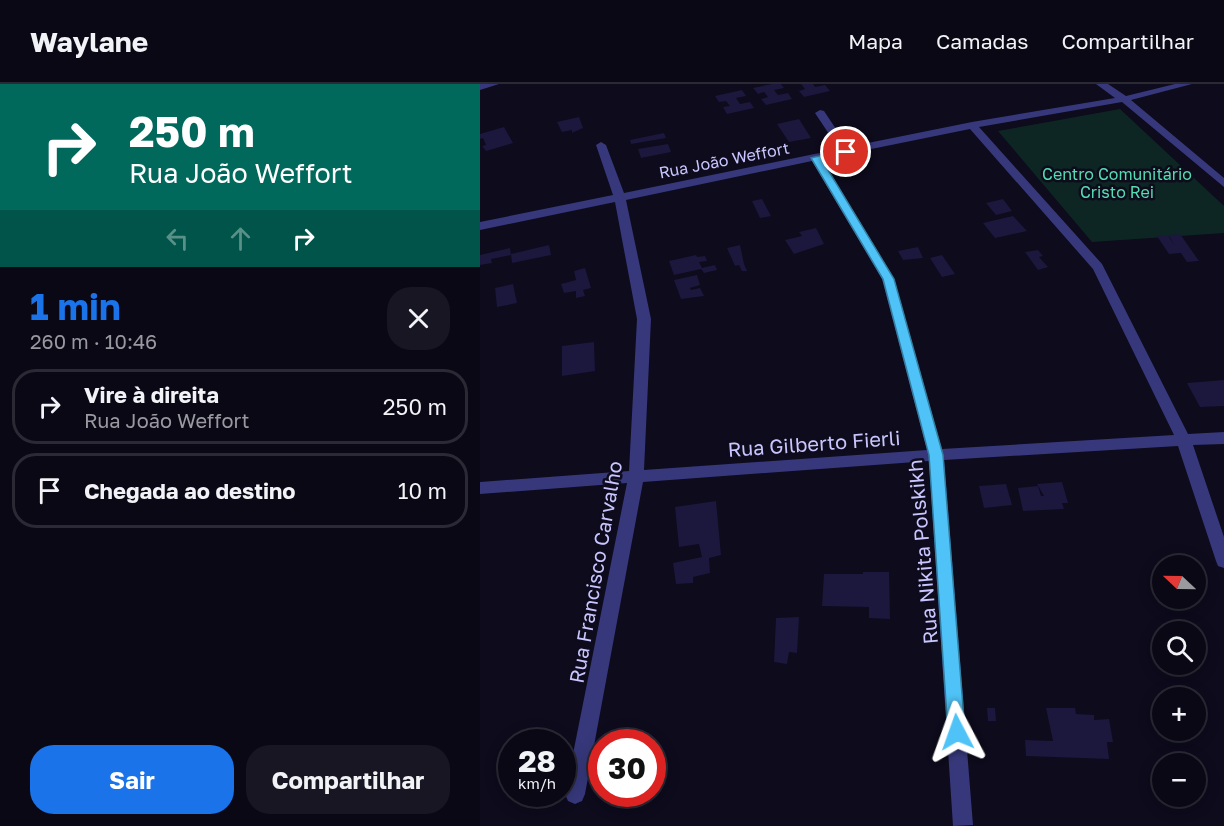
<!DOCTYPE html>
<html lang="pt">
<meta charset="utf-8">
<style>
body{margin:0;font-family:"Golos Text",sans-serif;background:#181622;color:#f1f3f6;height:100vh;display:flex;flex-direction:column;font-size:22px;white-space:nowrap}
*{box-sizing:border-box;margin:0}
p{font-size:20px;color:#999aa0}
.icon{flex:none;width:33px;height:33px;fill:none;stroke:currentColor;stroke-width:2;stroke-linecap:round;stroke-linejoin:round}
.map{position:relative;flex:1;overflow:hidden}
.panel{display:flex;flex-direction:column;background:#0a0815;width:480px}
.panel>*{flex:none}
.top-card{background:#00695c;color:#fff;overflow:hidden}
.needle{width:39px;rotate:292deg}
.fabs{position:absolute;left:672px;top:471px;display:grid;gap:12px}
.fabs a{display:grid;place-items:center;width:54px;height:54px;border-radius:50%;background:#0a0815;box-shadow:0 3px 15px #0003,0 0 0 2px #2a2934;font-size:30px}
.speed{position:absolute;left:18px;top:645px;display:flex;gap:12px;font-size:30px;font-weight:700;text-align:center}
.speed>*{display:grid;place-content:center;width:78px;height:78px;border-radius:50%;background:#0a0815;box-shadow:0 3px 15px #0003,0 0 0 2px #2a2934;line-height:1}
.speed small{font-size:15px;font-weight:400}
.speed .limit{border:9px solid #d22;background:#fff;color:#111}
.pin{position:absolute;display:grid;place-items:center;width:51px;height:51px;color:#fff;margin:-26px;border:3px solid #fff;border-radius:50%;box-shadow:0 2px 6px #0007}
.me{position:absolute;width:66px;margin:-33px;rotate:356deg;stroke-linejoin:round;filter:drop-shadow(0 0 4px #0008)}
.turn{display:flex;align-items:center;gap:21px;height:126px;padding:0 30px;font-size:27px}
.turn .icon{width:78px;height:78px;stroke-width:2.5}
.turn b{display:block;font-size:42px;line-height:51px}
.lanes{display:flex;align-items:center;height:57px;padding:0 30px;background:#0003;justify-content:center;gap:30px;direction:ltr}
.lanes .off{opacity:.35}
.round{display:grid;place-items:center;flex:none;width:63px;height:63px;border-radius:24px;background:#181622}
.summary{display:flex;align-items:center;justify-content:space-between;height:102px;padding:0 30px}
h1{font-size:36px;font-weight:700;line-height:45px;color:#1a73e8}
.primary-button{display:flex;gap:12px;margin-top:auto;padding:12px 30px}
.primary-button a{flex:1;height:69px;border-radius:24px;background:#1a73e8;color:#fff;font-size:24px;font-weight:700;line-height:69px;text-align:center}
.primary-button a+a{background:#181622;color:#f1f3f6}
ul{padding:0;list-style:none}
li{display:flex;align-items:center;gap:18px;height:75px;margin:0 12px 9px;padding:0 18px;border:3px solid #2a2934;border-radius:24px}
li div{flex:1}
li b{display:block;font-size:22px}
li em{font-style:normal}
header{display:flex;align-items:center;gap:36px;box-sizing:border-box;height:84px;padding:0 30px;background:#0a0815;border-bottom:2px solid #2a2934}
header strong{font-size:28px}
nav{display:flex;gap:33px;margin-inline-start:auto;font-size:21px}
main{display:flex;flex:1;min-height:0}
.map>svg:first-child{display:block}
</style>
<header>
<strong>Waylane</strong>
<nav><a>Mapa</a><a>Camadas</a><a>Compartilhar</a></nav>
</header>
<main>
<section class="panel">
<div class="top-card">
<div class="turn"><svg class="icon" aria-label="right" viewBox="0 0 24 24"><path d="M7 20v-9h11M14 6l5 5-5 5"/></svg><div><b>250 m</b>Rua João Weffort</div></div>
<div class="lanes"><svg class="icon off" aria-label="left" viewBox="0 0 24 24"><path d="M17 20v-9H6M10 6l-5 5 5 5"/></svg><svg class="icon off" aria-label="ahead" viewBox="0 0 24 24"><path d="M12 20V5M6 11l6-6 6 6"/></svg><svg class="icon" aria-label="right" viewBox="0 0 24 24"><path d="M7 20v-9h11M14 6l5 5-5 5"/></svg></div>
</div>
<div class="summary"><div><h1>1 min</h1><p>260 m · 10:46</p></div><a class="round"><svg class="icon" aria-label="close" viewBox="0 0 24 24"><path d="M6 6l12 12M18 6L6 18"/></svg></a></div>
<ul>
<li><svg class="icon" aria-label="right" viewBox="0 0 24 24"><path d="M7 20v-9h11M14 6l5 5-5 5"/></svg><div><b>Vire à direita</b><p>Rua João Weffort</p></div><em>250 m</em></li>
<li><svg class="icon" aria-label="arrive" viewBox="0 0 24 24"><path d="M6 21V4h12l-3 4 3 4H6"/></svg><div><b>Chegada ao destino</b></div><em>10 m</em></li>
</ul>
<div class="primary-button"><a>Sair</a><a>Compartilhar</a></div>
</section>
<div class="map">
<svg width="744" height="742" viewBox="0 0 744 742">
<rect width="100%" height="100%" fill="#0d0b1c"/>
<path fill="#0e2623" d="M640,25L744,122V149L612,158L518,47Z"/>
<path fill="#1c173d" d="M292,0H301L304,4L294,6L298,11L308,9L312,15L286,21L281,15L288,13L284,8L278,10L273,4Z
M321,0H333L335,3L345,1L350,7L324,13L319,7L325,5Z
M262,6L266,12L256,14L260,20L270,18L274,24L247,30L243,23L250,22L246,17L239,18L235,12Z
M99,33L103,44L92,49V46L82,48L77,38Z
M319,35L331,54L309,58L297,40Z
M24,43L33,59L6,67L2,62L6,61L3,54L0,55V50Z
M184,49L186,54L151,60L150,56Z
M188,60L191,68L161,74L158,65Z
M282,115L291,132L280,134L272,117Z
M523,115L532,127L516,131L506,119Z
M533,132L547,147L515,154L503,139Z
M336,144L344,160L314,170L305,156L322,152L319,148Z
M700,150L719,177L707,178L701,169L689,170L677,152L688,151L694,161L689,151Z
M69,161L71,171L32,179L31,170Z
M260,161L264,180L267,187H262L259,181L255,182L247,164Z
M438,163L443,174L423,176L418,167Z
M30,164L31,171L11,175L12,179L0,181V171Z
M558,166L563,172L559,173L568,183L558,186L545,168Z
M216,171L217,173L225,172L227,177L219,178L222,184L235,181L237,186L224,189L221,185L194,191L189,177Z
M462,171L475,190L462,193L450,174Z
M105,184L111,204L103,206L105,212L96,214V207L84,209L81,200L96,196L94,187Z
M217,191L220,201L210,204L211,206L220,204L224,212L201,215L194,196Z
M33,200L37,219L17,223L15,204Z
M114,258L115,287L82,292V262Z
M744,296V322L720,323L707,299Z
M582,398L588,419H582L584,425L543,427L538,404L558,402L561,412H564L557,400Z
M526,400L532,421L504,424L499,402Z
M236,417L241,471L229,474L230,489L213,493V499L196,500L193,479L222,473L219,460L199,463L195,423Z
M383,488H409L410,535L389,534V523L342,522L344,490H383Z
M319,533L317,569L309,568L307,580L294,578L296,534Z
M507,624H515L516,637H508Z
M566,624H595L596,630L614,631V636L629,635L633,658H627L629,675L546,672L545,656L573,657Z"/>
<g fill="none" stroke-linecap="round" stroke-linejoin="round">
<path fill="#36387b" fill-rule="evenodd" d="M0,0H19L0,6Z
M616,0H628L646,12L695,0H712L651,16L744,94V103L642,18L499,43L622,180L708,350L744,348V360L713,361L744,453V484L738,482L736,477L698,362L464,376L493,741L473,742L449,377L163,398L105,710L102,717L95,720L88,717L85,710L147,399L0,410V398L149,387L157,235L135,118L0,146V138L133,111L116,61L121,58L126,61L144,109L359,65L335,29L340,26L344,27L368,63L492,38L635,14ZM490,45L613,185L694,351L462,365L414,195L342,75ZM332,77L402,195L447,366L164,386L171,235L146,116Z"/>
</g>
<path fill="#4fc3f7" stroke="#337fa1" stroke-width="1.5" d="M366,65L369,66V70L342,76L414,195L463,371L485,648L483,654L477,657L470,654L468,648L449,371L403,195L331,74Z"/>
<g text-anchor="middle" dominant-baseline="central" stroke-width="5" stroke-linejoin="round" paint-order="stroke">
<g font-size="16" fill="#c9c6ff" stroke="#0d0b1c">
<text transform="translate(244 76) rotate(-11)">Rua João Weffort</text>
</g>
<g font-size="16" fill="#53deb1" stroke="#0d0b1c">
<text x="637" y="90">Centro Comunitário<tspan x="637" dy="18">Cristo Rei</tspan></text>
</g>
<g font-size="20" fill="#c9c6ff" stroke="#0d0b1c">
<text transform="translate(334 359) rotate(-4)">Rua Gilberto Fierli</text>
<text transform="translate(442 468) rotate(-95)">Rua Nikita Polskikh</text>
<text transform="translate(115 488) rotate(-80)">Rua Francisco Carvalho</text>
</g>
</g>
</svg>
<div class="fabs">
<a><svg class="needle" viewBox="-14 -14 28 28"><path d="M0-13l5 13h-10z" fill="#e53935"/><path d="M0 13l5-13h-10z" fill="#999aa0"/></svg></a>
<a><svg class="icon" aria-label="search" viewBox="0 0 24 24"><circle cx="10" cy="10" r="6"/><path d="M15 15l6 6"/></svg></a>
<a>+</a>
<a>−</a>
</div>
<div class="speed"><div>28<small>km/h</small></div><div class="limit">30</div></div>
<div class="pin" style="left:366px;top:68px;background:#d93025"><svg class="icon" aria-label="arrive" viewBox="0 0 24 24"><path d="M6 21V4h12l-3 4 3 4H6"/></svg></div>
<svg class="me" style="left:477px;top:648px" viewBox="-20 -20 40 40"><path d="M0-17L14 15 0 8-14 15z" fill="#4fc3f7" stroke="#fff" stroke-width="4"/></svg>
</div>
</main>
